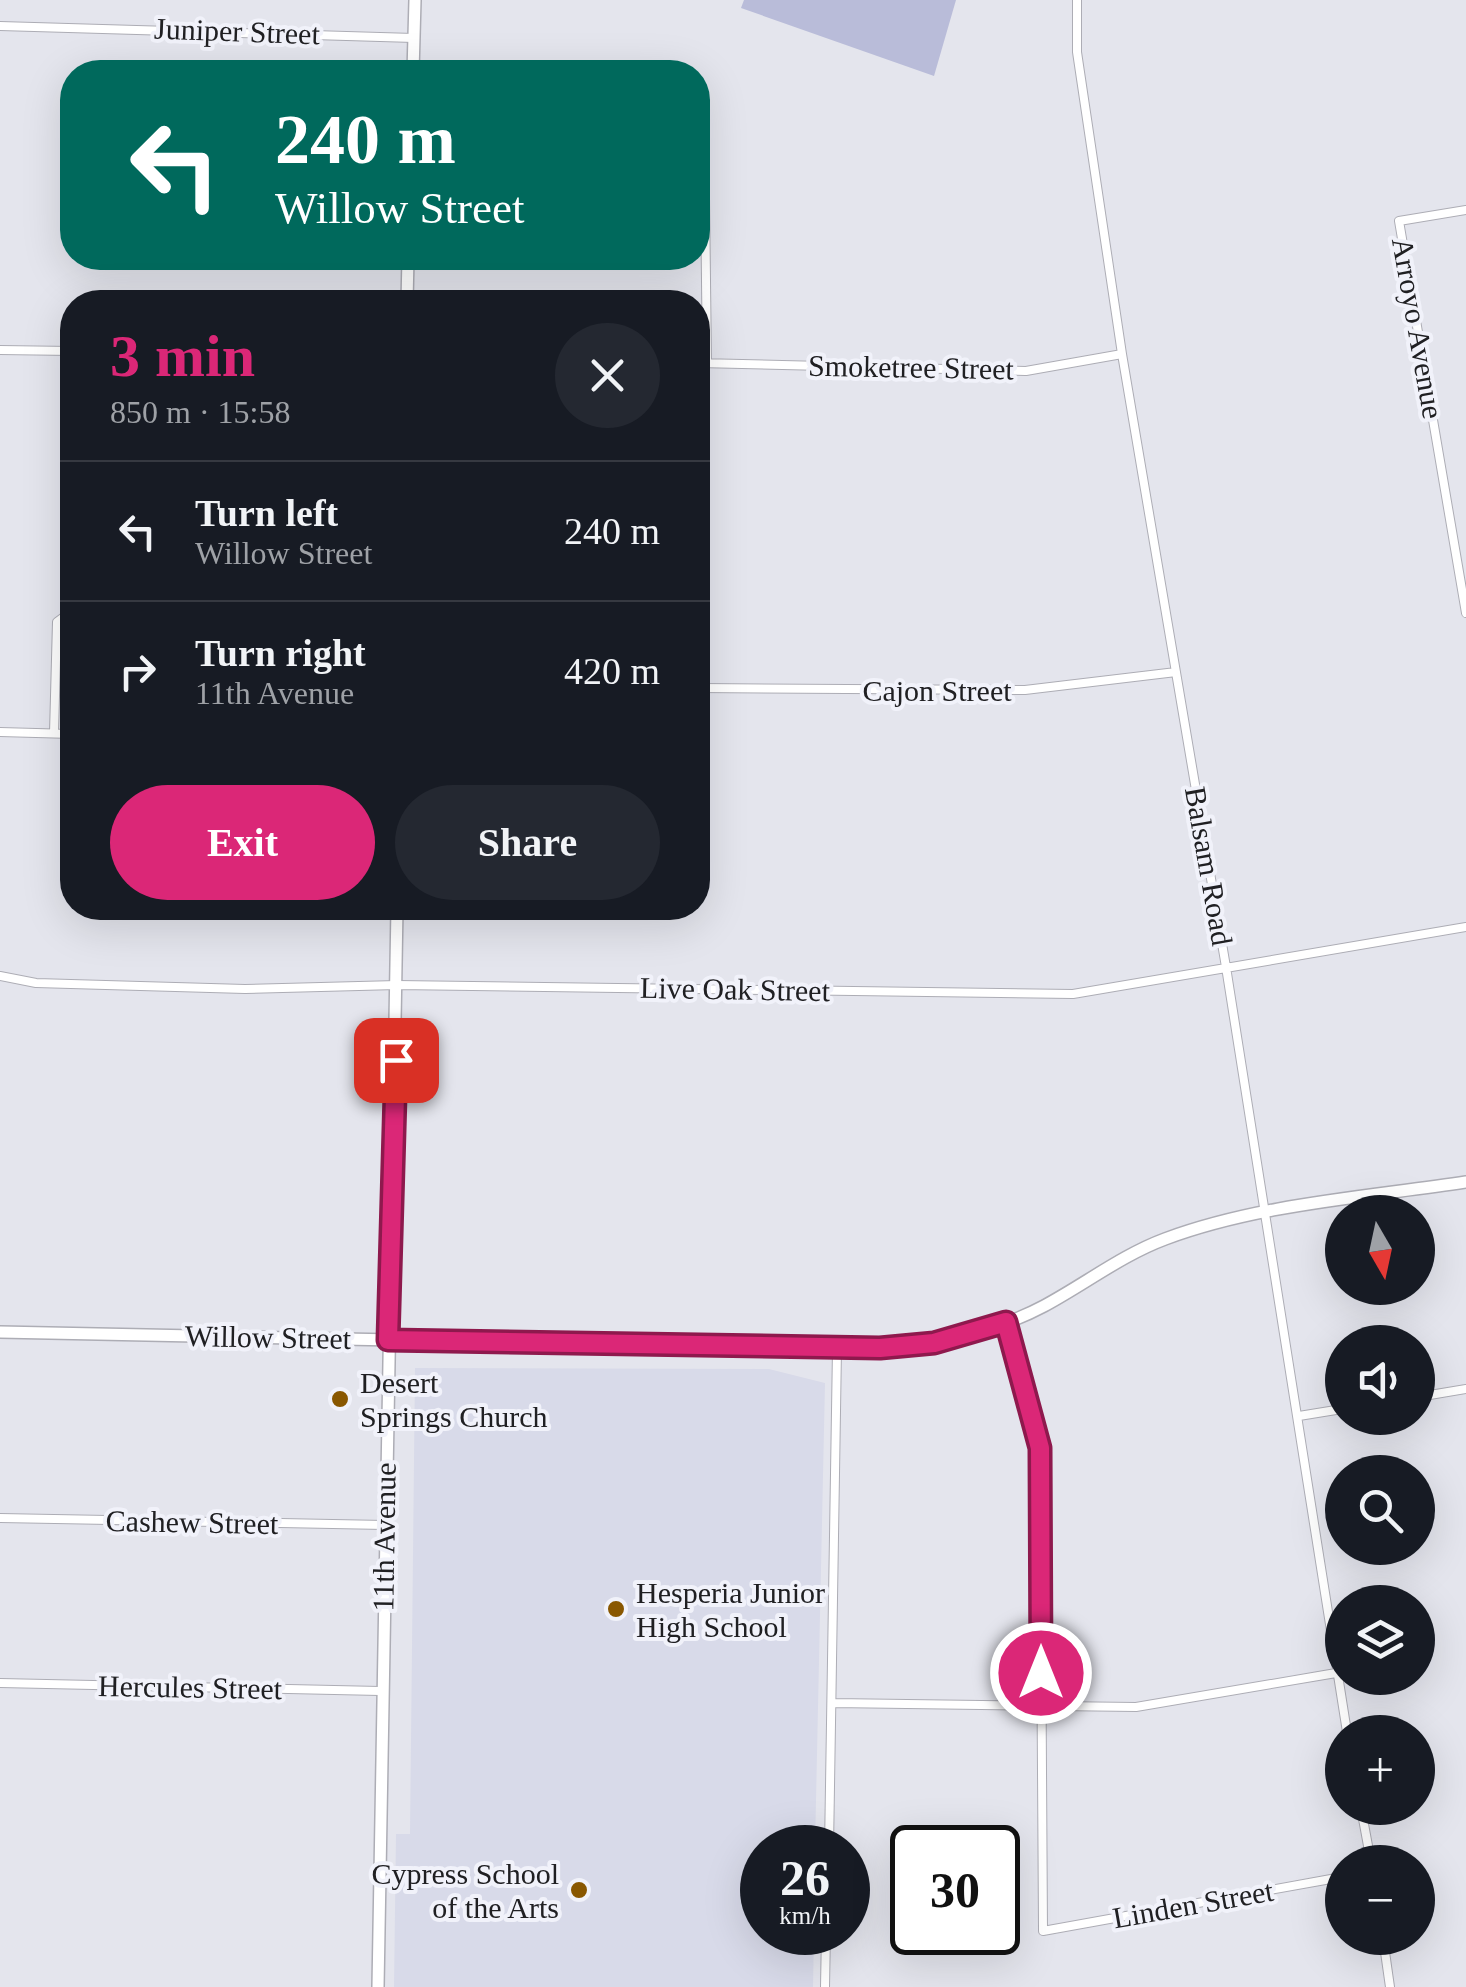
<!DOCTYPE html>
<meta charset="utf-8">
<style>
body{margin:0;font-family:"Times New Roman",serif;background:#242831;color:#f1f3f6;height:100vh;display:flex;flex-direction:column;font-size:38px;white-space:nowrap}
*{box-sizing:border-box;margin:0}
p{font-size:32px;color:#9ea1a6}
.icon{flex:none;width:55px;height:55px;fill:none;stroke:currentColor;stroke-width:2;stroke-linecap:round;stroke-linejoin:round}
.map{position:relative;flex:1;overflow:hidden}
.side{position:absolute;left:60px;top:290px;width:650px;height:630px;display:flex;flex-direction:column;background:#171b24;border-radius:40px;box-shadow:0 10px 40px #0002}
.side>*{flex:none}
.banner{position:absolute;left:60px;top:60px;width:650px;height:210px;border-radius:40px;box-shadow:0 10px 40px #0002;background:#00695c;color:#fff;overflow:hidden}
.needle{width:65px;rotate:171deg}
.buttons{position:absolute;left:1325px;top:1195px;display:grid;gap:20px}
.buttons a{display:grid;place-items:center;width:110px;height:110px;border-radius:50%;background:#171b24;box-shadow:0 10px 40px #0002;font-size:50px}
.speed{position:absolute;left:740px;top:1825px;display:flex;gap:20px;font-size:50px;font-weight:700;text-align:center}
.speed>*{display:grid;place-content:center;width:130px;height:130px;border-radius:50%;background:#171b24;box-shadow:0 10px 40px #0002;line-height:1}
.speed small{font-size:25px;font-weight:400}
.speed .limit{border:5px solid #111;border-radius:15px;background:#fff;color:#111}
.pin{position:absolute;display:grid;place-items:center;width:85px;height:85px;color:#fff;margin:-42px;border-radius:20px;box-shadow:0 5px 15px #0006}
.me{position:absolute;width:110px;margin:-55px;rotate:0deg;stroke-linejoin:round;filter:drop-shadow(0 0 8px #0008)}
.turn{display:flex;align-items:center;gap:35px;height:210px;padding:0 50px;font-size:45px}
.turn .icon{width:130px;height:130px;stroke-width:2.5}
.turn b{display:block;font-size:70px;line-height:85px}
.round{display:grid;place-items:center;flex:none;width:105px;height:105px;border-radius:52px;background:#242831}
.head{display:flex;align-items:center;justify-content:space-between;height:170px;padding:0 50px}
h1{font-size:60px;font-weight:700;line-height:75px;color:#db2777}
.button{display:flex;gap:20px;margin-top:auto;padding:20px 50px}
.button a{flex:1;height:115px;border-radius:60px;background:#db2777;color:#fff;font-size:40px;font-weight:700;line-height:115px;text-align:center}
.button a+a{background:#242831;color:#f1f3f6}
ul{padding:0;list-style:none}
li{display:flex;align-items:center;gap:30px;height:140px;padding:0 50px;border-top:2px solid #363941}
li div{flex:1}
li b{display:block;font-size:38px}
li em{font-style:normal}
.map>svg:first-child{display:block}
</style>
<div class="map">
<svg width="1466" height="1987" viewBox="0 0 1466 1987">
<rect width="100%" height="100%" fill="#e4e5ed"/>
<path fill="#d8dae9" d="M415,1368L769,1369L825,1383L815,1847L762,1848V1932L814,1933L813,1987H394L396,1834H410Z"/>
<path fill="#b9bcd9" d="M744,0H956L934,76L741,8Z"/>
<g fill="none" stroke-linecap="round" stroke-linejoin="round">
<defs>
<path id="street" d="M1077,0V52L1122,354L1226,967L1347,1732
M0,26L414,38
M704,116L707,363
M1466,210L1399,221L1466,613
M0,350L72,351
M698,363L1026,371L1122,354
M698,688L1025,690L1176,672
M0,732L72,734
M54,733L57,622L72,611
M0,976L36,983L245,989L397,985L1073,994L1466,927
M1006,1322L1040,1448L1043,1931L1342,1877
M1418,1397L1466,1389
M1299,1416L1342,1409
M0,1518L385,1525
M0,1683L380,1691
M833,1703L1136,1707L1336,1673
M1361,1808L1371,1862
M829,1848L837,1349
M1383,1938L1390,1987
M825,1987L826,1932"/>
<path id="secondary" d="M413,72L415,0
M407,302L408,258
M0,1332L837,1349C908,1348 980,1340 1044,1306C1085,1284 1122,1255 1165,1239C1259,1204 1367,1197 1466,1182
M378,1987L397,908"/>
</defs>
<use href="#street" stroke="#adadb5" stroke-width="10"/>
<use href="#secondary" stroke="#adadb5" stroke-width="14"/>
<use href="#street" stroke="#fff" stroke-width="8"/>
<use href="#secondary" stroke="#fff" stroke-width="11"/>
</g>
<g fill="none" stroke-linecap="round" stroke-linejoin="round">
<defs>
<path id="route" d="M396,1060L388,1340L880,1348L934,1343L1006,1322L1040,1448L1041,1673"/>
</defs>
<use href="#route" stroke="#8e194d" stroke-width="25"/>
<use href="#route" stroke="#db2777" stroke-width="18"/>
</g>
<g fill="#895700" stroke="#f1f2fa" stroke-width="4">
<circle cx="340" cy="1399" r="10"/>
<circle cx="616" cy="1609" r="10"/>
<circle cx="579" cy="1890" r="10"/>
</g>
<g text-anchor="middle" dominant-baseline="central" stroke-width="8" stroke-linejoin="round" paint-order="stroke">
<g font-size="30" fill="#202023" stroke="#f1f2fa">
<text transform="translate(237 31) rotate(2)">Juniper Street</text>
<text transform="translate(1418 328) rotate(80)">Arroyo Avenue</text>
<text transform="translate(911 367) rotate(1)">Smoketree Street</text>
<text x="937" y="690">Cajon Street</text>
<text transform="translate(1209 866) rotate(80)">Balsam Road</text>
<text transform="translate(735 989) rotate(1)">Live Oak Street</text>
<text transform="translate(268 1337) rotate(1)">Willow Street</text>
<text transform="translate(192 1522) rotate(1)">Cashew Street</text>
<text transform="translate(384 1537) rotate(-89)">11th Avenue</text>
<text transform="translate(190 1687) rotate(1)">Hercules Street</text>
<text transform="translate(1193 1904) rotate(-10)">Linden Street</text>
</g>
<g font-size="30" fill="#202023" stroke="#f1f2fa" text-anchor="start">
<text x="360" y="1382">Desert<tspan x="360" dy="34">Springs Church</tspan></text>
<text x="636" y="1592">Hesperia Junior<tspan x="636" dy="34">High School</tspan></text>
<text x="559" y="1873" text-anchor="end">Cypress School<tspan x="559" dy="34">of the Arts</tspan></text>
</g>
</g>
</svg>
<div class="buttons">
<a><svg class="needle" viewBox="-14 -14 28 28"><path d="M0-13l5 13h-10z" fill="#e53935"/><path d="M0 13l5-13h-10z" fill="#9ea1a6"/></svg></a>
<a><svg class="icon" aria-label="sound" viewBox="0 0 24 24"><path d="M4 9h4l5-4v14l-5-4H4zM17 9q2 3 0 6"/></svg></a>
<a><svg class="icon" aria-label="search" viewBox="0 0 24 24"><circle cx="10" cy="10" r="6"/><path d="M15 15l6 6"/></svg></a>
<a><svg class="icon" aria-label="layers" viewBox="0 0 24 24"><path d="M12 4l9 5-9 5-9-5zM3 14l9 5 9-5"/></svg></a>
<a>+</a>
<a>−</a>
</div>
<div class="speed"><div>26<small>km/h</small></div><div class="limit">30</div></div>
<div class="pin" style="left:396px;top:1060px;background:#d93025"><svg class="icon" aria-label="arrive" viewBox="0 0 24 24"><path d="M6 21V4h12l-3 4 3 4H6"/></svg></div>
<svg class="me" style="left:1041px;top:1673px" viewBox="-20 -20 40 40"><circle r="17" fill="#db2777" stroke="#fff" stroke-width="3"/><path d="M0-11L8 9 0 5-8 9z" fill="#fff"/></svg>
<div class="banner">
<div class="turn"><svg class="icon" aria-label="left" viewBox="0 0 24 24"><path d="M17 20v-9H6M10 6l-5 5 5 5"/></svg><div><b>240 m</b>Willow Street</div></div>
</div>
<section class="side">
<div class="head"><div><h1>3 min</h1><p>850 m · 15:58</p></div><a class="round"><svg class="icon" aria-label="close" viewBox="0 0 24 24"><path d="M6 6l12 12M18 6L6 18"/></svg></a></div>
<ul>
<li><svg class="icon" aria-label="left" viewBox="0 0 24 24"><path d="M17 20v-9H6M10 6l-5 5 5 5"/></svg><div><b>Turn left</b><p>Willow Street</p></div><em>240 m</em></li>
<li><svg class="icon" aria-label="right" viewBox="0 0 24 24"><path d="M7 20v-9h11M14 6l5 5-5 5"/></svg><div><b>Turn right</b><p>11th Avenue</p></div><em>420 m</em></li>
</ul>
<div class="button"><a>Exit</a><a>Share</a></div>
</section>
</div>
